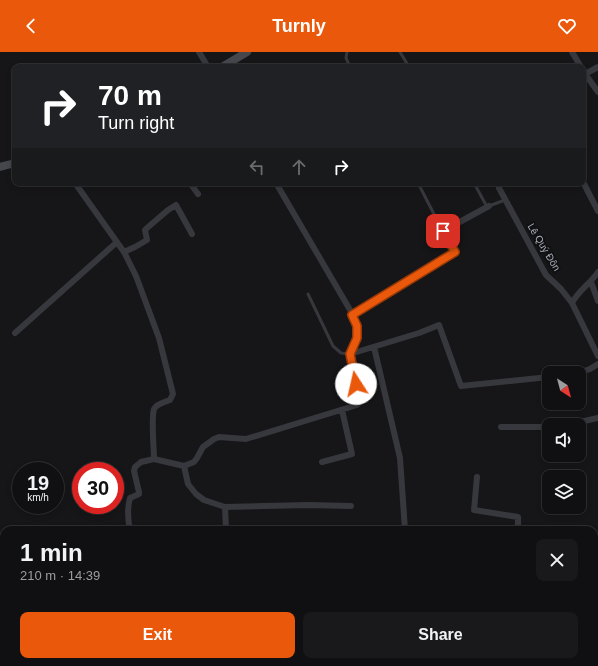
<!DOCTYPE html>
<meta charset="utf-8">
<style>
body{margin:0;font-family:Helvetica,sans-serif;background:#19191b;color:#f1f3f6;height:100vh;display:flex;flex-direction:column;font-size:15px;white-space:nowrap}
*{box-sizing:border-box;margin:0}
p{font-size:13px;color:#9c9d9f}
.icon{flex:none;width:22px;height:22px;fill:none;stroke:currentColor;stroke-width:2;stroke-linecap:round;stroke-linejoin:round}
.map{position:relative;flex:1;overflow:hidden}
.panel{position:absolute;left:0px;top:474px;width:598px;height:140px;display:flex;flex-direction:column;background:#101012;border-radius:12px 12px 0 0;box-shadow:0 2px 6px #0003,0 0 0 1px #303032}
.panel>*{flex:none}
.banner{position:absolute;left:12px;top:12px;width:574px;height:122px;border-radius:8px;box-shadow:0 2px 6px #0003,0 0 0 1px #303032;background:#202124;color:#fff;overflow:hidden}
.needle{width:26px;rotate:144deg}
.buttons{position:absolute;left:542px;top:314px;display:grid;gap:8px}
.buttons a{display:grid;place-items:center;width:44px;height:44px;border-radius:8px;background:#101012;box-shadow:0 2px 6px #0003,0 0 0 1px #303032;font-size:20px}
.speed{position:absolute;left:12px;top:410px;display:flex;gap:8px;font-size:20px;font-weight:700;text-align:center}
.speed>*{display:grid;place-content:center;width:52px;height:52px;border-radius:50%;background:#101012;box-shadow:0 2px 6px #0003,0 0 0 1px #303032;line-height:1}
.speed small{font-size:10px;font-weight:400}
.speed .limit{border:6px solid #d22;background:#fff;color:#111}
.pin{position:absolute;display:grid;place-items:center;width:34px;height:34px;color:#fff;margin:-17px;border-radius:8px;box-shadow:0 2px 6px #0006}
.me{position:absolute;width:44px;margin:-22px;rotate:350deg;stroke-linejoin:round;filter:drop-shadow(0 0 3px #0008)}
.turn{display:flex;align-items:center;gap:14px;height:84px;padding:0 20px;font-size:18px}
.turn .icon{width:52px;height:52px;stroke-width:2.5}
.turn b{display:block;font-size:28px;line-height:34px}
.lanes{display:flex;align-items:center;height:38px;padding:0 20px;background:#0003;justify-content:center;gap:20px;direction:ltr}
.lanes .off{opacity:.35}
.round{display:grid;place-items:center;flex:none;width:42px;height:42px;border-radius:8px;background:#19191b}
.headline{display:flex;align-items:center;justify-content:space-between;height:68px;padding:0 20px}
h1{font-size:24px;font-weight:600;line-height:30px}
.action{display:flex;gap:8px;margin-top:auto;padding:8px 20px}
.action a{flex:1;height:46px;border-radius:8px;background:#ea580c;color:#fff;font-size:16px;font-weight:600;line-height:46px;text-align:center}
.action a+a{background:#19191b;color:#f1f3f6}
header{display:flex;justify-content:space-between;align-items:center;height:52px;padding:0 20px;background:#ea580c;color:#fff;font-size:18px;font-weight:600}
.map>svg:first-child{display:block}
</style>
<header><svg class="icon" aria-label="back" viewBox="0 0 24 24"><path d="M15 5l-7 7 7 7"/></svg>Turnly<svg class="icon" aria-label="heart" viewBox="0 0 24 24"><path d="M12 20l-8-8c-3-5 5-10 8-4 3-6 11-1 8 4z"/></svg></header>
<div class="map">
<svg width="598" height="614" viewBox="0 0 598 614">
<rect width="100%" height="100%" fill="#161618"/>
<path fill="#1e261f" d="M182,610H286V614H182Z"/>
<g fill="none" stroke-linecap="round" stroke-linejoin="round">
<path stroke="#37383d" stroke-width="3" d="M347,0L346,6L350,15
M400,0L409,15
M418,131L436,166
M474,131L486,153L489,154L505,148
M308,242L333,294L341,301L350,302"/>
<path stroke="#37383d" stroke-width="6" d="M199,0L208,15
M572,0L581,15
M583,19L598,40
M585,22L598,15
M583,130L598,159
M75,131L124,200L136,224L159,286L173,342L170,348C165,350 157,351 154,357C151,366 154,397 154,407
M190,131L198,142
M499,136L546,223L561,237L572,251L598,304
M443,179L489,154
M124,200L135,195L147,188L145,178L147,176L168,158L176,153L192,182
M591,230L598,249
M572,251C578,239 591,231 598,220
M353,263L455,200L436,166
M15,281L117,190
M374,295L400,406L405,478
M350,302L419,281L439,273L461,334L549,325
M577,321L590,317L598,312
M567,373L598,366
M501,375H549
M322,410L352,402L342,358
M184,414L188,432L196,442L204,448L225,455L308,453L351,454
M477,425L474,458L518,465V472L517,478
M225,455L226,478
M130,478C128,468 127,456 130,446L139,442V440L134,419L135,415L141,410L154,407L184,414L194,410L197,406L203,395L214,387L219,385L246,387L357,353L359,351L350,302L357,286V273L353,263L276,131
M47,610L48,614
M346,610L347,614
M505,614V610"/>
<path stroke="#45474d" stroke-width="8" d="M222,15L247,0
M0,115L15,111"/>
<path stroke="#53555c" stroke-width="9" d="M0,515H4
M0,522H4
M594,524H598
M594,533L598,534"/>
<path stroke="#63666e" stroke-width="11" d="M0,613V614"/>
</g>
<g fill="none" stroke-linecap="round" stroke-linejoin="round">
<defs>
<path id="route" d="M356,332L350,302L357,286V274L352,263L455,200L443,179"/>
</defs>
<use href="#route" stroke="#983908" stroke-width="10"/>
<use href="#route" stroke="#ea580c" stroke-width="7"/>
</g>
<g text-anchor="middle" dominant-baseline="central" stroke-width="4" stroke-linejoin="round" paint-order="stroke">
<g font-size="10" fill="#a8adb8" stroke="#111113">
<text transform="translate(544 195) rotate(59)">Lê Quý Đôn</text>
</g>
</g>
</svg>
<div class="buttons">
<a><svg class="needle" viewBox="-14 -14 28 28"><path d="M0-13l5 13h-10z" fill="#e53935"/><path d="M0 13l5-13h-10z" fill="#9c9d9f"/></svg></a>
<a><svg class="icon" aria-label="sound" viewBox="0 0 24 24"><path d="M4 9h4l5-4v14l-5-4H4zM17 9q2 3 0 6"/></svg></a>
<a><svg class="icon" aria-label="layers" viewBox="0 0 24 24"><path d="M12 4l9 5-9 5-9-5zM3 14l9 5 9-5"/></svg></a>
</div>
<div class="speed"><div>19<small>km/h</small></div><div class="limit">30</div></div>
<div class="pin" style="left:443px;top:179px;background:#d93025"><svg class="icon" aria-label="arrive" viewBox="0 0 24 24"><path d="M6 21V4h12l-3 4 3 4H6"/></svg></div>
<svg class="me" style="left:356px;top:332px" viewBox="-20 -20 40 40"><circle r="19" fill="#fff"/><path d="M0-13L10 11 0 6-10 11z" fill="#ea580c"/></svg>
<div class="banner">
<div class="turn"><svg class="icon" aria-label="right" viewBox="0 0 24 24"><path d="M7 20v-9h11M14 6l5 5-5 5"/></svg><div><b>70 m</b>Turn right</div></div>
<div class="lanes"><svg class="icon off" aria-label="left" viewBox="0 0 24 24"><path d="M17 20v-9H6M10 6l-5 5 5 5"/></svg><svg class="icon off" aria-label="ahead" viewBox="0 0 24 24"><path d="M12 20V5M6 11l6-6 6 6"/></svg><svg class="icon" aria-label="right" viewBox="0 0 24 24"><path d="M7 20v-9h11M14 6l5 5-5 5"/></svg></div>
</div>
<section class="panel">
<div class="headline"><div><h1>1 min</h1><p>210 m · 14:39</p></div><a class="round"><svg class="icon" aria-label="close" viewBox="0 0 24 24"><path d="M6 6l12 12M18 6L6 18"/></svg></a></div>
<div class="action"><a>Exit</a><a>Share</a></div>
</section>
</div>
